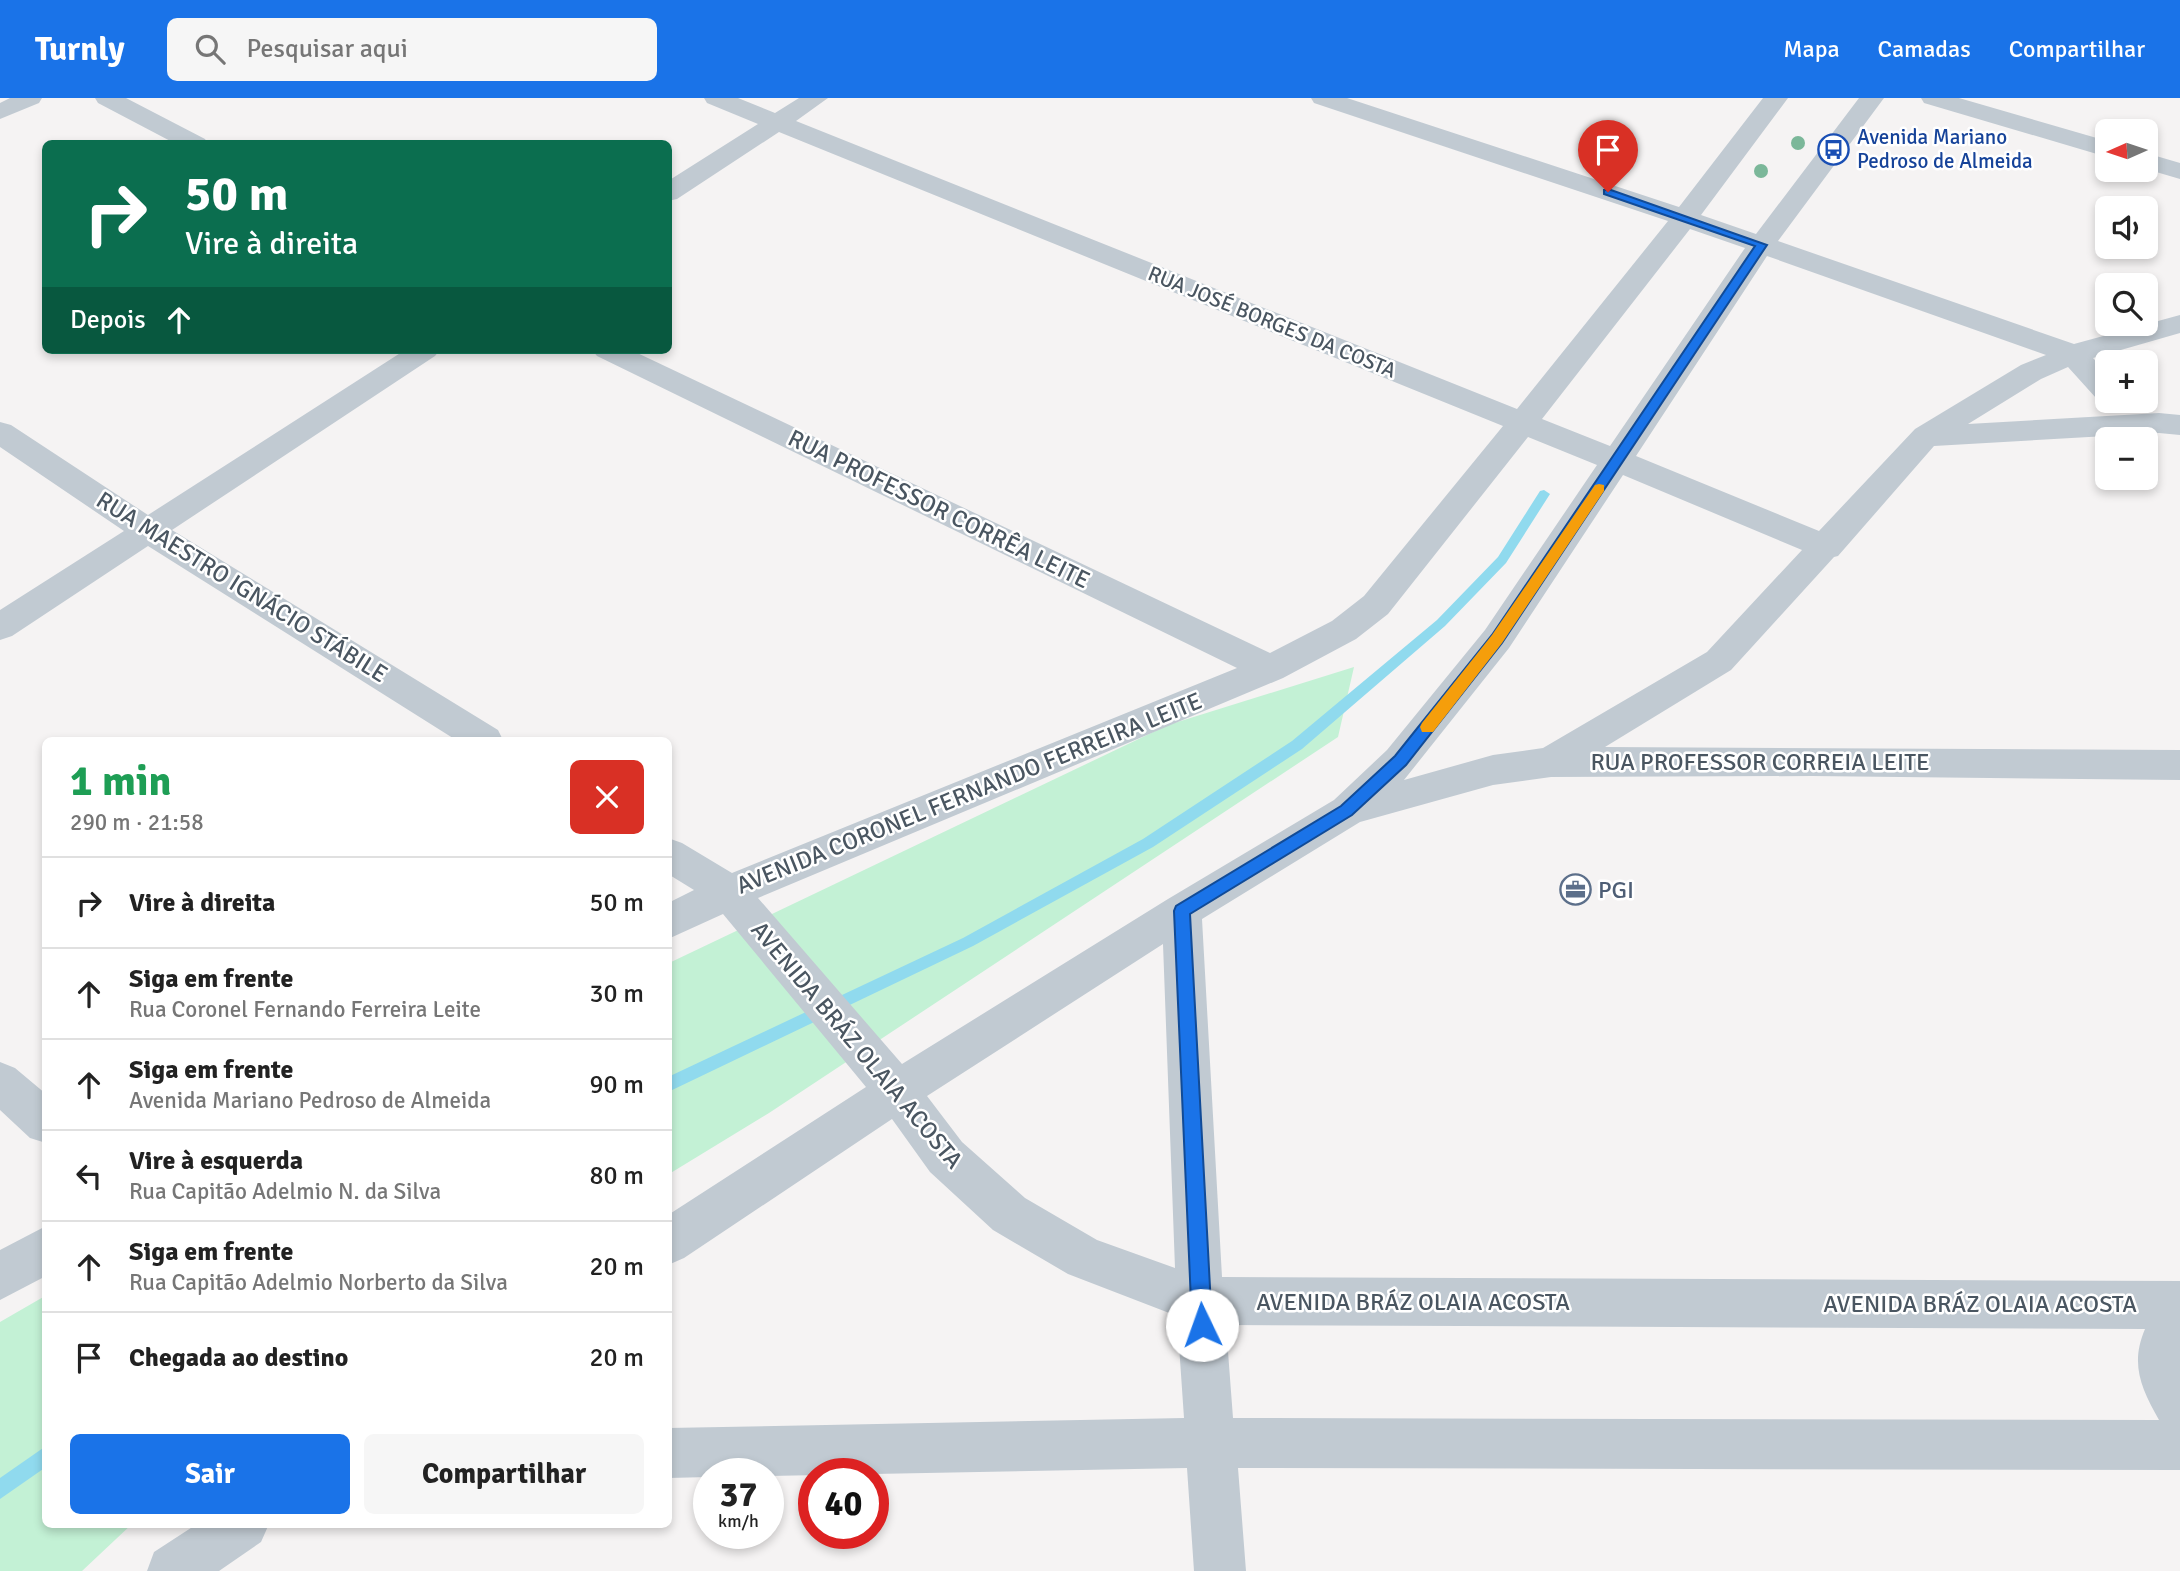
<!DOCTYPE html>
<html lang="pt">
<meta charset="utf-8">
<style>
body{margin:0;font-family:Signika,sans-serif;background:#f6f6f6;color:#222;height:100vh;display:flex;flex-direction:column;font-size:26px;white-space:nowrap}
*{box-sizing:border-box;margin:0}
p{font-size:23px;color:#767676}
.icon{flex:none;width:38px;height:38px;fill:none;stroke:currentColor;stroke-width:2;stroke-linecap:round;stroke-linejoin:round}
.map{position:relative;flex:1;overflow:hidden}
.sheet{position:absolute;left:42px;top:639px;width:630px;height:791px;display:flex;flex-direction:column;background:#fff;border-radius:10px;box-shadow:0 4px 10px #0003}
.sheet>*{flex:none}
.guide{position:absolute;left:42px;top:42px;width:630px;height:214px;border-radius:10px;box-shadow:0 4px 10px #0003;background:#0b6e4f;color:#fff;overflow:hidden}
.needle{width:46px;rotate:267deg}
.fabs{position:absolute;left:2095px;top:21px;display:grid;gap:14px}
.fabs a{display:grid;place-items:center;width:63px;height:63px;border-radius:10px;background:#fff;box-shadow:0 4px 10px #0003;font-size:35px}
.speed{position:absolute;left:693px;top:1360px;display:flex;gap:14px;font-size:35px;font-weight:700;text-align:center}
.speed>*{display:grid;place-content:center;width:91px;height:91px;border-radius:50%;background:#fff;box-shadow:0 4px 10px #0003;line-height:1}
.speed small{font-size:18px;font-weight:400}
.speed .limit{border:10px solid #d22;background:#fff;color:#111}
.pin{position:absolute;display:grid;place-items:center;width:60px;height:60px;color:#fff;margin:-72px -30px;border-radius:50% 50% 50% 0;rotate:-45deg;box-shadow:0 0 7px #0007}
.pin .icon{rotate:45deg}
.me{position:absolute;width:77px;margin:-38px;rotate:357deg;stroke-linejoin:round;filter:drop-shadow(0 0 5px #0008)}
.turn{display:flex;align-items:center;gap:24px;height:147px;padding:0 28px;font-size:32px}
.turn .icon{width:91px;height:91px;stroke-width:2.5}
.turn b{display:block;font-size:49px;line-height:60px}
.then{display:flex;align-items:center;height:66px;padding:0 28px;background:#0003;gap:14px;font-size:26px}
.round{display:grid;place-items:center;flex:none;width:74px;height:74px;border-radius:10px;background:#f6f6f6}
.summary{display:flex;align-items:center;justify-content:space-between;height:119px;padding:0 28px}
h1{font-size:42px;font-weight:800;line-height:52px;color:#1e9e55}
.cta{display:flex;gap:14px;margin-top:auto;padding:14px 28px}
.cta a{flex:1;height:80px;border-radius:10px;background:#1a73e8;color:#fff;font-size:28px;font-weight:800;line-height:80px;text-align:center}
.cta a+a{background:#f6f6f6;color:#222}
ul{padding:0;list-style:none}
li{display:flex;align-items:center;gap:21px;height:91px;padding:0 28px;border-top:2px solid #e0e0e0}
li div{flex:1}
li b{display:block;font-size:26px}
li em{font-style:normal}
header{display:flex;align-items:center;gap:42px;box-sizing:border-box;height:98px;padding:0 35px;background:#1a73e8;color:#fff}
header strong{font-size:33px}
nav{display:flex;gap:38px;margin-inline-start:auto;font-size:24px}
.search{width:490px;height:63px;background:#f6f6f6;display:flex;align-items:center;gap:18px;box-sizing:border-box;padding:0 24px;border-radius:10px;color:#767676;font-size:26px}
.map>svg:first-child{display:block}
</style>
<header>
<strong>Turnly</strong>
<div class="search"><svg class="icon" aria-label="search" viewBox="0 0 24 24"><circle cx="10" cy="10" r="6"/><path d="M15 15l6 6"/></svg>Pesquisar aqui</div>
<nav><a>Mapa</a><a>Camadas</a><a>Compartilhar</a></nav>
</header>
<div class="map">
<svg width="2180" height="1473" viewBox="0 0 2180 1473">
<rect width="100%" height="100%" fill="#f5f3f3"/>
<path fill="#c3f1d5" d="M1354,569L1338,639L769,1015L669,1076V865L1168,627Z
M45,1198L46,1426H132L82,1473H0V1224Z"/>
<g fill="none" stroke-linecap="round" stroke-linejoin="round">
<path fill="#90daee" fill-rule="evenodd" d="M1544,392L1550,396L1506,465L1445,528L1302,651L1153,749L973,848L668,994V979L963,840L1143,741L1292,643L1437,522L1498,459L1540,393Z
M46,1348V1369L0,1401V1380Z"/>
<path fill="#c1cad2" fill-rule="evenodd" d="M10,0H42L39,5L0,21V5Z
M95,0H126L205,41L208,46H176L98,5Z
M704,0H738L775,15L799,0H828L796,23L1517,311L1668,123L1314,5L1311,0H1347L1679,109L1763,0H1788L1701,117L1756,136L1859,0H1884L1778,143L2074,246L2180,217V235L2093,260L2107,275V303L2096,300L2068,269L2041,281L1968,326L2159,315L2180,317V337L2159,335L1934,348L1838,458L1834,459L1731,572L1605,649L2180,652V682L1812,678L1551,679L1493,687L1360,724L1202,821L1222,1179L2180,1183V1372L1238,1370L1246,1473H1194L1187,1370L768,1378V1376H709V1379L668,1380V1330L1184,1320L1177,1218L1068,1176L993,1132L930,1074L892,1021L684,1160L668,1167V1117L866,989L723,816L668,841V805L694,792L668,776V740L682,745L732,775L1237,570L597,258L592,252H631L1270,555L1332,523L1364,498L1503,328L779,34L677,101L668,103V83L758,26L707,5ZM1690,131L1745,150L1610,348L1542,321ZM1767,158L2046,257L2021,267L1915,331L1819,433L1636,358ZM1528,339L1597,367L1485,532L1387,652L1334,702L1168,801L902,966L758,800L1283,580L1356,541L1388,516ZM1623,377L1802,452L1707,554L1543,650L1493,657L1404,682L1509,550ZM1163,846L1175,1170L1097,1142L1025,1100L962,1044L927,998ZM1226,1227L2145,1231C2130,1266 2141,1290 2159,1322L1233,1320Z
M1921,0H1959L2107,43V59L1924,5Z
M2146,55L2180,65V81L2146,71Z
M405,252H440L435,258L172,432L498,632L503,642H456L148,448L12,538L0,542V512L124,433L0,349V324L11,327L148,417Z
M0,964L15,970L46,996V1045L30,1040L0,1012Z
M46,1128V1178L0,1202V1152Z
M197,1426H269L261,1444L219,1473H147L154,1454Z"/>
</g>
<g fill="#7bb799">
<circle cx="1798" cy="45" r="7"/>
<circle cx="1761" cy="73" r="7"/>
</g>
<path fill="#1a73e8" stroke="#114b97" stroke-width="2" d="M1604,92H1611L1767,147L1502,545L1406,667L1352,717L1190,816L1212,1227L1209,1234L1202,1237L1195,1234L1192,1227L1174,813L1176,808L1341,708L1395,658L1492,537L1755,148L1604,96Z"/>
<path fill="#f59e0b" d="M1599,386L1604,387V393L1502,545L1433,634H1422L1420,629L1422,625L1492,537L1595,387Z"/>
<defs>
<symbol id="bus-ring" viewBox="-11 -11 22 22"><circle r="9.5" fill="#fff" stroke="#1a4fb4" stroke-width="1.5"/><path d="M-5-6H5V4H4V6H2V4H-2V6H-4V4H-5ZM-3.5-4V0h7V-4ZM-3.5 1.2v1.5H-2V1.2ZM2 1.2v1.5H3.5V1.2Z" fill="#1a4fb4"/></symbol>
<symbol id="office-ring" viewBox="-11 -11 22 22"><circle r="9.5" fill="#fff" stroke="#5c6f8a" stroke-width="1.5"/><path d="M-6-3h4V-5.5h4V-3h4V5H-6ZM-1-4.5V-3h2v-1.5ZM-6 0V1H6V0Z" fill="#5c6f8a"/></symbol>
</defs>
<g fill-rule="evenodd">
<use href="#bus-ring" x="1816" y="34" width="35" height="35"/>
<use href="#office-ring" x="1558" y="774" width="35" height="35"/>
</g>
<g text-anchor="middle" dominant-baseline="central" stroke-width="5" stroke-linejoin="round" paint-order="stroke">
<g font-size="21" fill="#164399" stroke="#fff" text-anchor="start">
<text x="1857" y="39">Avenida Mariano<tspan x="1857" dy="24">Pedroso de Almeida</tspan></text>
</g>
<g font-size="21" fill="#4a5661" stroke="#fff">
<text transform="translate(1272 224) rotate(22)">RUA JOSÉ BORGES DA COSTA</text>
</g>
<g font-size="24" fill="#4a5661" stroke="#fff">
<text transform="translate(939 411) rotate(26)">RUA PROFESSOR CORRÊA LEITE</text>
<text transform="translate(242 489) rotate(32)">RUA MAESTRO IGNÁCIO STÁBILE</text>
<text x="1760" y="664">RUA PROFESSOR CORREIA LEITE</text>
<text transform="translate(969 695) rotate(-22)">AVENIDA CORONEL FERNANDO FERREIRA LEITE</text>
<text transform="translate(857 947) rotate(50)">AVENIDA BRÁZ OLAIA ACOSTA</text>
<text x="1413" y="1204">AVENIDA BRÁZ OLAIA ACOSTA</text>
<text x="1980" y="1206">AVENIDA BRÁZ OLAIA ACOSTA</text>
</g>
<g font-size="24" fill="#4e5e75" stroke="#fff" text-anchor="start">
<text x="1598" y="792">PGI</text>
</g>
</g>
</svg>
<div class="fabs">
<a><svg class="needle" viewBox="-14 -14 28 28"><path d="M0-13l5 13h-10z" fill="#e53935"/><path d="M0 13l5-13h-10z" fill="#767676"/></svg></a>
<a><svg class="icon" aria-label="sound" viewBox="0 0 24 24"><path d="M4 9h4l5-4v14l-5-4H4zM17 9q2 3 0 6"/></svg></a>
<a><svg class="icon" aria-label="search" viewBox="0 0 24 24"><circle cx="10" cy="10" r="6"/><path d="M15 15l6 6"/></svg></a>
<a>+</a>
<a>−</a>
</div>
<div class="speed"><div>37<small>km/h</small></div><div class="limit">40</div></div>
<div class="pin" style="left:1608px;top:94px;background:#d93025"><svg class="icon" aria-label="arrive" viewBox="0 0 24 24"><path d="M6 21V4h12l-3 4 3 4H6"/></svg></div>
<svg class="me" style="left:1202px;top:1227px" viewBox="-20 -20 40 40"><circle r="19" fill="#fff"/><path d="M0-13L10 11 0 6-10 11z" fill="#1a73e8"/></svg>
<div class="guide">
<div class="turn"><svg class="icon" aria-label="right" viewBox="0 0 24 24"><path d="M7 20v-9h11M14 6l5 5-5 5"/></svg><div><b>50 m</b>Vire à direita</div></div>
<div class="then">Depois<svg class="icon" aria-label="ahead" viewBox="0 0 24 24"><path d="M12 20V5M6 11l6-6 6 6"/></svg></div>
</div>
<section class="sheet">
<div class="summary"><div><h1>1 min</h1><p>290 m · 21:58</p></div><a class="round" style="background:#d93025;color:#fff"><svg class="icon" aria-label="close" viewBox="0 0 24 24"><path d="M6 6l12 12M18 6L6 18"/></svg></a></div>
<ul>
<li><svg class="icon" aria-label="right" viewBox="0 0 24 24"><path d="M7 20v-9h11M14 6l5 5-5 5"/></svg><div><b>Vire à direita</b></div><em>50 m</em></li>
<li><svg class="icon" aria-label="ahead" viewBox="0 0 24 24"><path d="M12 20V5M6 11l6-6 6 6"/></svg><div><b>Siga em frente</b><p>Rua Coronel Fernando Ferreira Leite</p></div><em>30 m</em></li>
<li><svg class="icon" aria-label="ahead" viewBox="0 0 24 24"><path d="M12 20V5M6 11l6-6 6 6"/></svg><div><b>Siga em frente</b><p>Avenida Mariano Pedroso de Almeida</p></div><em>90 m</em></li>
<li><svg class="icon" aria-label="left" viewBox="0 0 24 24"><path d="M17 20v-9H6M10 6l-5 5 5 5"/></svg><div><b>Vire à esquerda</b><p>Rua Capitão Adelmio N. da Silva</p></div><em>80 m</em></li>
<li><svg class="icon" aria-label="ahead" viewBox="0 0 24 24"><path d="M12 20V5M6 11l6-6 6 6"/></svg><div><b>Siga em frente</b><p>Rua Capitão Adelmio Norberto da Silva</p></div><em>20 m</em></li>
<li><svg class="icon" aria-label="arrive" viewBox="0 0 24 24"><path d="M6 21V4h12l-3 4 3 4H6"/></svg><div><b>Chegada ao destino</b></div><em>20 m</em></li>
</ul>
<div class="cta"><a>Sair</a><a>Compartilhar</a></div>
</section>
</div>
